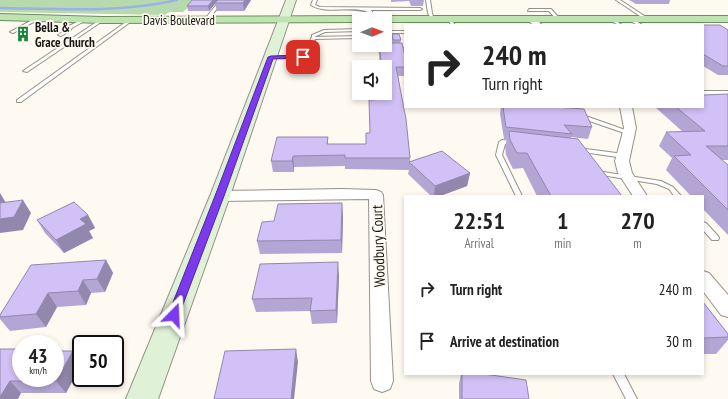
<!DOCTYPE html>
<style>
body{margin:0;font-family:"PT Sans Narrow",sans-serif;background:#f6f6f6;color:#222;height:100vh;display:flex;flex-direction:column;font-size:15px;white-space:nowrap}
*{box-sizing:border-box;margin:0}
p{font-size:13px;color:#767676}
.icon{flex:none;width:22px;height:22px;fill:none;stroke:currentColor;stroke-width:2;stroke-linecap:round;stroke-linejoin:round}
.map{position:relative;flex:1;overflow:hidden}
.details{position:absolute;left:404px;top:195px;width:300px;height:180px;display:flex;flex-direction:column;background:#fff;border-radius:0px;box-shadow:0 2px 6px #0003}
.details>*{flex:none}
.top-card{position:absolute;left:404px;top:24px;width:300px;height:84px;border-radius:0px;box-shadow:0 2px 6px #0003;background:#fff;color:#222;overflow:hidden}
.needle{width:26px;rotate:89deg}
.tools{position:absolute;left:352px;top:12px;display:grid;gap:8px}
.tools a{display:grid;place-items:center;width:40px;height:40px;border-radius:0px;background:#fff;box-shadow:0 2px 6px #0003;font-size:20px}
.speed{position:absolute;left:12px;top:335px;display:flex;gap:8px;font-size:20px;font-weight:700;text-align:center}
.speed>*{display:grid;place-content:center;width:52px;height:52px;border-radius:50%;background:#fff;box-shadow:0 2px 6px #0003;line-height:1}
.speed small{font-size:10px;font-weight:400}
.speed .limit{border:2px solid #111;border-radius:6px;background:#fff;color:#111}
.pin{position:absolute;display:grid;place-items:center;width:34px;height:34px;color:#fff;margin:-17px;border-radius:8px;box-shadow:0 2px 6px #0006}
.me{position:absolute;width:44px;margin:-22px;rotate:21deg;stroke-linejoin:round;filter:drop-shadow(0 0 3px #0008)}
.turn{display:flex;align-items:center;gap:14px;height:84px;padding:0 12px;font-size:18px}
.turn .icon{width:52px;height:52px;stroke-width:2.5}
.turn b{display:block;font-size:28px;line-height:34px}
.eta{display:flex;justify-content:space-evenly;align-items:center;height:68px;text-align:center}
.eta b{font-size:24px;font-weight:700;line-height:28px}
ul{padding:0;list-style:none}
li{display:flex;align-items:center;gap:12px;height:52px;padding:0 12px}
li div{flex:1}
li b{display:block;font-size:15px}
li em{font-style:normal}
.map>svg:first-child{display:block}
</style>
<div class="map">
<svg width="728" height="399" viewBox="0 0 728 399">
<rect width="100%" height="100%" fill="#fefaf1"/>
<path fill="#b6daad" d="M0,0H196L183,12H170L164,15L0,12Z"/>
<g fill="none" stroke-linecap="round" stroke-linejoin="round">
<path stroke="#9ab3e3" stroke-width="2.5" d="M0,8C59,9 120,13 177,0"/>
<defs>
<path id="lane" d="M220,0H224L207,21H205V19Z
M313,0H317L315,5L320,7L420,8L422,9L420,10H370L372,11L373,19H369L368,12C351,5 326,15 311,5Z
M426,0H430L432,13L434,20H432L428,13Z
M616,0H620L649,19L646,20Z
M529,9H551L560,19L557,20L549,11H528Z
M38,17L41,18L13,33L10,32Z
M450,18L455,25H451L448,19Z
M611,18H612L622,25H618L610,20Z
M630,18L641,24L642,25H637L629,20Z
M83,19L86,20L72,28L70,31L61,36L58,35L67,29L69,26Z
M101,19L104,20L27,72L23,71Z
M130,19L133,20L21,102H17V100Z
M385,21L387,22L388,31H405V33H389L391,48H405V50H389L387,49L385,35Z
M359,29V31L325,32L314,37L359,36V38L315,39L312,53L303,58H271L269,57L271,56H302L308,52L311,38L312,37V35L324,30Z
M580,114L631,132L632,133L631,134H627L578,117V115Z
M502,140L514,141L517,143L514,145L505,144L502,155L522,196H516L496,155L499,142Z
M578,148L624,154L627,156L624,158L576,151L575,150Z
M597,171L661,181L673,187L681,196H674L669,189L657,184L595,174L594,173Z
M703,222L706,223L718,236L719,238L718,240H712L703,230Z
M613,374H624L637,399H626Z"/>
<path id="street" d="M528,17H534L542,25H533L527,19Z
M703,91H728V97H703Z
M620,107H632L636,128L629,161L632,173L647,196H633L618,173L615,161L624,128Z
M342,189L376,190L381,192L383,195L393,381L390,389L382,392L374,389L371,381L369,199L220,201L215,199L213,196L215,193L220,191Z
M703,271L709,273L728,295V317L721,315L703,291Z"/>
<path id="secondary" d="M286,0H296L230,196L158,399H126L210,196Z"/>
<path id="primary" d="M0,14L102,17L359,16L365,19H359V22L102,23L0,20Z
M385,16H728V22H385V19H379Z"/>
</defs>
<use href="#lane" stroke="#969289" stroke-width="2"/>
<use href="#street" stroke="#969289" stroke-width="2"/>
<use href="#secondary" stroke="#969289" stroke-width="2"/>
<use href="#primary" stroke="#6a9159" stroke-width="2"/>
<use href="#lane" fill="#fff" fill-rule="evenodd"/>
<use href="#street" fill="#fff" fill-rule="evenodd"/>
<use href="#secondary" fill="#dff2d8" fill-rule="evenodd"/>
<use href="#primary" fill="#bfe4b2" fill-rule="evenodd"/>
</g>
<path fill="#b4a6d4" d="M251,0L244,11H217L215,4L209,11H188L187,6Z
M391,0H424L423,6H411L409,1L391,2Z
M629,0H670L669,4H636Z
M703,25L728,30V75H718L703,66Z
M392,34L401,40L400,43L405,57V76H398L410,158V162L470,173L467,186L440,196H431L408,174L409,170L345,169V166L294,167V172H273L271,161L328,137V144H366L370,133L369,100H373L372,93H385V67H380L378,45H385L386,41L389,43H392Z
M728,94V160H722L728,165V235L703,209V196H691L666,170L672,158L659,146L666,132H683L655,107H703Z
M501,107H554L592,127L588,139L571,137V138L622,196H537L523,168L513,169L506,155L505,146L507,139H504L500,114Z
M88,215L95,228L89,231L93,238L64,253L45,233L37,220Z
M343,216L342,253L260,254L257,241L274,221Z
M106,260L113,273L105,292L91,293L86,305L57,307L46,327L10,331L0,319V315Z
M339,276L337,323L312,324L310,311L256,312L252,299Z
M703,302L728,334V340L716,354H703Z
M0,349L21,378L73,351L81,363V365L66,393H21L0,399Z
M461,374H484L529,399H459V384Z"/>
<path fill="#9287ac" d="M213,0H218L209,11L208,6Z
M245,0H251L244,11L243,3Z
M293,156L294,167V172L292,161Z
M470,173L467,186L440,196H434L435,186Z
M0,193L6,203L0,213Z
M23,200L31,213L23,230L0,233V219Z
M342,203L343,216L342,253L341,240Z
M88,215L95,228L89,231L93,238L64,253L56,240L80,219Z
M106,260L113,273L105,292L97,279Z
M338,262L339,276L337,323L336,310Z
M83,280L91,293L86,305L78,291Z
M48,293L57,307L46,327L36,314Z
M296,349L298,362L294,399H291Z
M73,351L81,363V365L66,393L56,381Z
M10,381L21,393L18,399H0V397Z"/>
<path fill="#d1c1f6" stroke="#9287ac" d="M192,0H213L208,6H187Z
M218,0H245L243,3H215Z
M703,25H720L728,30V66H723L703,54Z
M392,34H399L401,40H393Z
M385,35L386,41L389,43H402L405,57V67H396L406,119L410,158H345V155L293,156L292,161H271L277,137H328L327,144H366V133H370L369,100H374L373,93H385V67H382L379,45H385Z
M728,94V146H706L728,165V210L674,156L691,155L666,132L705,131L676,107H703V95Z
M503,107H554L584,109L592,127L564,125L572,134L506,127Z
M509,131L578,139L622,196H551L527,153H517L510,140Z
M442,151L470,173L435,186L409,162Z
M23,200L14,217L0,219V203Z
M74,202L88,215L80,219L86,224L56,240L37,220Z
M342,203L341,240L257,241L262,222L274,221L278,204Z
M106,260L97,279L83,280L78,291L48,293L36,314L0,317V315L31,265Z
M338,262L336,310L310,311L312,298L252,299L260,264Z
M703,302L728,334V337L703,338Z
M0,349H21V378H55V351H73L56,381H10L0,397Z
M296,349L291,399H214L225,351Z
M462,374H484L526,380L529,399H462Z"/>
<path fill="#7c3aed" stroke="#51269a" d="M303,55L305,56V58L273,59L224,196L179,315L178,318L174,320L169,318L168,315L215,196L268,57L271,56Z"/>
<defs>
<symbol id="building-bare" viewBox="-9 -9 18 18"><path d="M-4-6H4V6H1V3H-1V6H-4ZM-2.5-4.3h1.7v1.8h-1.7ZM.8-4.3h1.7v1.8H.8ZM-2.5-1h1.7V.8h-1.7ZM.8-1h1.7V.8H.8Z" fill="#16863e" stroke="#fefaf1" stroke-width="2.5" paint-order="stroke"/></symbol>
</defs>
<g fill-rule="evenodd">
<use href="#building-bare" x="12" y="23" width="22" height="22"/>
</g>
<g text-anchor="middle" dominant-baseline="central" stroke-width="3.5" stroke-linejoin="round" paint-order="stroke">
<g font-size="13" fill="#191815" stroke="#fefaf1">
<text x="179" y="20">Davis Boulevard</text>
</g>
<g font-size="13" font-weight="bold" fill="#191815" stroke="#fefaf1" text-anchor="start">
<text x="35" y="27">Bella &amp;<tspan x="35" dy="15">Grace Church</tspan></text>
</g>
<g font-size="15" fill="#191815" stroke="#fefaf1">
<text transform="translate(378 246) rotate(-92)">Woodbury Court</text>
</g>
</g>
</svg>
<div class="tools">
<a><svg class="needle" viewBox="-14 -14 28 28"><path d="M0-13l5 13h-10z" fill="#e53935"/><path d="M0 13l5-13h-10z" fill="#767676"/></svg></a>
<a><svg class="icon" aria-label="sound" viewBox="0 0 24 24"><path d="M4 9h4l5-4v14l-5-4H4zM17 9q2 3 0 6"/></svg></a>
</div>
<div class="speed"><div>43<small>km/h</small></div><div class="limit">50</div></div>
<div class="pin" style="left:303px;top:57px;background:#d93025"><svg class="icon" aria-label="arrive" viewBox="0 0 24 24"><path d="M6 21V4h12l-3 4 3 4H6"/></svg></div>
<svg class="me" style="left:174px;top:315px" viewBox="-20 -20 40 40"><path d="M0-17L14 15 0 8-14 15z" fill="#7c3aed" stroke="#fff" stroke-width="4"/></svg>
<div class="top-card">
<div class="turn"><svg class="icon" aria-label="right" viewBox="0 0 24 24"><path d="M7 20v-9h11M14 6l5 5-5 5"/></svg><div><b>240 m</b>Turn right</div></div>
</div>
<section class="details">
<div class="eta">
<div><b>22:51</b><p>Arrival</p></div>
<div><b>1</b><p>min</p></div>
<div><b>270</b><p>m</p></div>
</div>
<ul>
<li><svg class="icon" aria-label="right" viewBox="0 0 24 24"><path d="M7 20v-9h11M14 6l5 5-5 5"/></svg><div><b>Turn right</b></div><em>240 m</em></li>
<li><svg class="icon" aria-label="arrive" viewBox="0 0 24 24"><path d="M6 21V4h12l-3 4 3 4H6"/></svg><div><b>Arrive at destination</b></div><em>30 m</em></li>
</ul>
</section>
</div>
